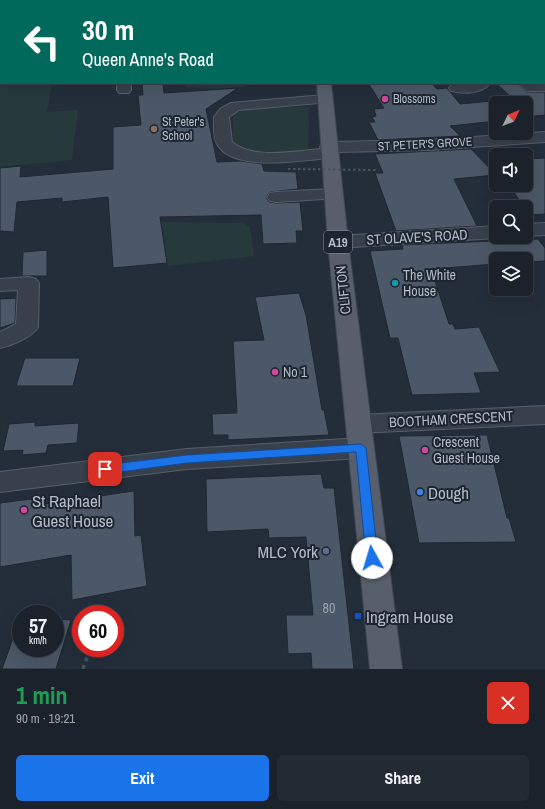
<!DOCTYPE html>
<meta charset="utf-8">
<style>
body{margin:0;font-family:"Archivo Narrow",sans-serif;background:#242a34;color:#f1f3f6;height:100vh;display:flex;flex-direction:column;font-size:15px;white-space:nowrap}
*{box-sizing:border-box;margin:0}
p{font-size:13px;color:#a0a4a9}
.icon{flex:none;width:22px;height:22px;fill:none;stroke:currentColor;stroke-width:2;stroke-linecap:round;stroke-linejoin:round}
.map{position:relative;height:669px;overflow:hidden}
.details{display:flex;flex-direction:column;background:#1b222c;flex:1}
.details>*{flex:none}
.top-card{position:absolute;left:0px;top:0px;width:545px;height:84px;box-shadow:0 4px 16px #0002,0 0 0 1px #393f48;background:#00695c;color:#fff;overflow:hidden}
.needle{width:26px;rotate:47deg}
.tools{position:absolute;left:489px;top:96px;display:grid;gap:8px}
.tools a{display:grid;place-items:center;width:44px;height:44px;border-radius:6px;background:#1b222c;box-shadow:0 4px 16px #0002,0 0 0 1px #393f48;font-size:20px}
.speed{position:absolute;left:12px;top:605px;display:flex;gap:8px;font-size:20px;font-weight:700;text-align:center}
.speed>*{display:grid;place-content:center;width:52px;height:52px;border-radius:50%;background:#1b222c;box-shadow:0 4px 16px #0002,0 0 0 1px #393f48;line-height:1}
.speed small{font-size:10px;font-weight:400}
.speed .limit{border:6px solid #d22;background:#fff;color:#111}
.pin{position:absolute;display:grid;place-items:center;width:34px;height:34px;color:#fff;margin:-17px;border-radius:8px;box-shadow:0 2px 6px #0006}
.me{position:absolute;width:44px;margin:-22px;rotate:354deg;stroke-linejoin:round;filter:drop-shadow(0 0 3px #0008)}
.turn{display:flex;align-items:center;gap:14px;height:84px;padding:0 16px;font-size:18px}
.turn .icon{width:52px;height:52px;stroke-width:2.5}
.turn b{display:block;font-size:28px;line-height:34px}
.round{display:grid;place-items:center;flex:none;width:42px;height:42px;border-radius:6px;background:#242a34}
.headline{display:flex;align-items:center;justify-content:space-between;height:68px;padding:0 16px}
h1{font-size:24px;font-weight:700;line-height:30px;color:#1e9e55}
.cta{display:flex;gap:8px;margin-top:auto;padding:8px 16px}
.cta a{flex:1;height:46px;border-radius:6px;background:#1a73e8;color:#fff;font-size:16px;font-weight:700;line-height:46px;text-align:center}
.cta a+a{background:#242a34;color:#f1f3f6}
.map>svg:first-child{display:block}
</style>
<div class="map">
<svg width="545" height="669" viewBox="0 0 545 669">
<rect width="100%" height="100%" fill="#242e3b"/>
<path fill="#263a3c" d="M0,0H87L1,1V83H71L52,84L47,112L78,110L72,160L0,167Z
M184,83H251C233,93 207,88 186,87Z
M309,107L308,151C289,152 245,157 233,142V117L235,113L255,108Z
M162,222L244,223L250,227L254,256L168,266Z"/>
<path fill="#4c5867" stroke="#1f2732" d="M142,83H163L164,93L238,88L206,109L217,162L240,161L262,164L264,171L296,172L298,189L270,192L266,197L269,202L276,203L300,202L303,231H296L297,243L263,244L261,215L160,217L167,263L113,268L108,197L62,202V198L17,202L14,232L0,231V168L21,166L20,177L113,169V127L141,125L138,95H143Z
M368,83H431L437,89L447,88L460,104L513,99L496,83H516L527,92H545V115L526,117V103H496V121L450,126L460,136L378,140L369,122H375L372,117L376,116L374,109L384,108Z
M471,149L496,175L454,179L477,226L396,231L375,173H383L375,154Z
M545,158V214L529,215L526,207H524L509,185H526V159Z
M538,239L545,248V261L526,262V259H496V264L431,269L449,324H453L455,329L479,327L500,372L474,373L481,393L412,395L398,338H390L370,251L403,249L402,245Z
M47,250V276H22L23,252Z
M299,293L306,315L322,410H324L329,435L228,440V435H213L212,414L237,413L233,341L264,340L255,297Z
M16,298L15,323L0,328V299Z
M25,358H80L73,386H16Z
M35,422V426L79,423L77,443L48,445L46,453L22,455L23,450L3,451L9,424Z
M487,435L507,518H509L516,542L419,543L399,436Z
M321,474L324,488H334L354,669H312L311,653L288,654L286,615H313L306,537L269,538L268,529L207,532L206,479Z
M134,491L135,536L141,535L147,586L72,600L71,555L0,567V503L46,497L45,504Z
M21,616V648H55V619L71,620L56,669H2Z"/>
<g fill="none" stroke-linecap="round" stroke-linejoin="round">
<defs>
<path id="minor" d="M197,0H213L196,1Z
M288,0H302L303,1H289Z
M544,45H545V53H544Z
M544,67H545V75H544Z
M117,83H131V90L129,93H119L117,90Z
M490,83C483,94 462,94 451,91L449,88L451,85L456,84Z
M517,83H545V91H527Z
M325,95L330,96L332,99L330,102L239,110L229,117L232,142C253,160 295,151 321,149L320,147L322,144L328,142L429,140L545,132V142L429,150L336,152L335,156L329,158C302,160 233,173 217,144C213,138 214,125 214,117L220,109L231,103Z
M333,189L339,190L342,194L339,198L276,202L270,201L267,197L270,193L276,192Z
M545,223V235L526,236V224Z
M496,226V237H498L496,238L338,248L331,246L328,242L331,238L338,236Z
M29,277L36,279L39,283L38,327C31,338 12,345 0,348V332L16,324L18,290L0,291V279Z
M545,406V424L358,433L349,430L346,424L349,418L358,415Z
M361,438L370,441L374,448L370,455L361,458L187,469L0,492V472L187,449Z"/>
<path id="major" d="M341,0H353V1H341Z
M317,83H331L348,242L402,669H370L328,242Z"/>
</defs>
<use href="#minor" stroke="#565e69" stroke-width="2"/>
<use href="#major" stroke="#414954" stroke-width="2"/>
<path stroke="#445759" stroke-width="3.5" stroke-dasharray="4 4" stroke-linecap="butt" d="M83,669L90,648"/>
<use href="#minor" fill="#38404b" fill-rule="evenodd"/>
<use href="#major" fill="#565f6b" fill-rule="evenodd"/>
<path stroke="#445759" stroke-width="2" stroke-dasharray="2.5 2.5" stroke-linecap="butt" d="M288,169L376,170"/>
</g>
<path fill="#1a73e8" stroke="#114b97" d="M361,444L366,448L378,558L377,562L372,563L368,562L366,558L356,452L187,463L105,474L100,469L105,465L187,455Z"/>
<g fill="#d1479c" stroke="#1d2530" stroke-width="1.5">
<circle cx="385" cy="99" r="4"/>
<circle cx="275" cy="372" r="4"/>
<circle cx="425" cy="450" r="4"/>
<circle cx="24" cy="510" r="4"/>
</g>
<circle fill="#8d6e63" stroke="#1d2530" stroke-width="1.5" cx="154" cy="129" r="4"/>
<circle fill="#0f9aa8" stroke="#1d2530" stroke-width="1.5" cx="395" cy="283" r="4"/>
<circle fill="#3f7fe0" stroke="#1d2530" stroke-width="1.5" cx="420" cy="492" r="4"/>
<circle fill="#5c6f8a" stroke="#1d2530" stroke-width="1.5" cx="326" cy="551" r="4"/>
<rect fill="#1a4fb4" stroke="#1d2530" stroke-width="1.5" x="354" y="612" width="8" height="8" rx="2"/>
<g text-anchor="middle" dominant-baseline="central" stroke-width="4" stroke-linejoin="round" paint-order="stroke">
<g font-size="12" fill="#b3bbc7" stroke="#1d2530" text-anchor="start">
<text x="393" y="99">Blossoms</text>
<text x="162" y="122">St Peter's<tspan x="162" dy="14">School</tspan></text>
</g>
<g font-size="12" fill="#b3bbc7" stroke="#1d2530">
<text transform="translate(425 144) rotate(-3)">ST PETER'S GROVE</text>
</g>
<rect fill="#1d2530" stroke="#868e9a" stroke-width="1" x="324" y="231" width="28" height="22" rx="3"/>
<g font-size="13" font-weight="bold" fill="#b3bbc7">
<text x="338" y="242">A19</text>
</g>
<g font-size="14" fill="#b3bbc7" stroke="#1d2530">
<text transform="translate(417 237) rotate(-3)">ST OLAVE'S ROAD</text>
<text transform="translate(343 290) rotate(-96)">CLIFTON</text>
<text transform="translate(451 419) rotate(-3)">BOOTHAM CRESCENT</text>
</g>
<g font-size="14" fill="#b3bbc7" stroke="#1d2530" text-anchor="start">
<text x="403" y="275">The White<tspan x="403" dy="16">House</tspan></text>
<text x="283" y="372">No 1</text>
<text x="433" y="442">Crescent<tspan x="433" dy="16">Guest House</tspan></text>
</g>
<g font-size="14" fill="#99a2af">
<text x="329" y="608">80</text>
</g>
<g font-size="17" fill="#b3bbc7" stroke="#1d2530" text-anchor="start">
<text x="428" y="492">Dough</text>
<text x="32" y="500">St Raphael<tspan x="32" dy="20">Guest House</tspan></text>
<text x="318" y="551" text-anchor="end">MLC York</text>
<text x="366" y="616">Ingram House</text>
</g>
</g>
</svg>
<div class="tools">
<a><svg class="needle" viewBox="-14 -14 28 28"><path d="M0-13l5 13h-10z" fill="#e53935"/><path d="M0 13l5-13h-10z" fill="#a0a4a9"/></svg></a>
<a><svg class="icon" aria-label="sound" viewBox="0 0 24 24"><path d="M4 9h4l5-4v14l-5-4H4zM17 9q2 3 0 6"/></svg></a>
<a><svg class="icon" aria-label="search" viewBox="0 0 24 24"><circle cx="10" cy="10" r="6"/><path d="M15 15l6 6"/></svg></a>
<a><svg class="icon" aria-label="layers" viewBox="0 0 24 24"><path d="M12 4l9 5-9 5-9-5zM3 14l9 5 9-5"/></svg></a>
</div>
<div class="speed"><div>57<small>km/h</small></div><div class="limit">60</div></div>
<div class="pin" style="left:105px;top:469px;background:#d93025"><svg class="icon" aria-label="arrive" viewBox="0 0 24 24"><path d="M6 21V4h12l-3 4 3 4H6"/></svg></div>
<svg class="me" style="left:372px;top:558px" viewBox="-20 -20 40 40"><circle r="19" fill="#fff"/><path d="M0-13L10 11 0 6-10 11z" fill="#1a73e8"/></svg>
<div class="top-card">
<div class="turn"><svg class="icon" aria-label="left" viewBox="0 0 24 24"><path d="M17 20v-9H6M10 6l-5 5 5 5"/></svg><div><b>30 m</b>Queen Anne's Road</div></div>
</div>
</div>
<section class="details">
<div class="headline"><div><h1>1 min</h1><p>90 m · 19:21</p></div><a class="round" style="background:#d93025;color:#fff"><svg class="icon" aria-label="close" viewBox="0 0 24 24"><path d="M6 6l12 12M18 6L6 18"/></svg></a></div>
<div class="cta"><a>Exit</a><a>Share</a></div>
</section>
